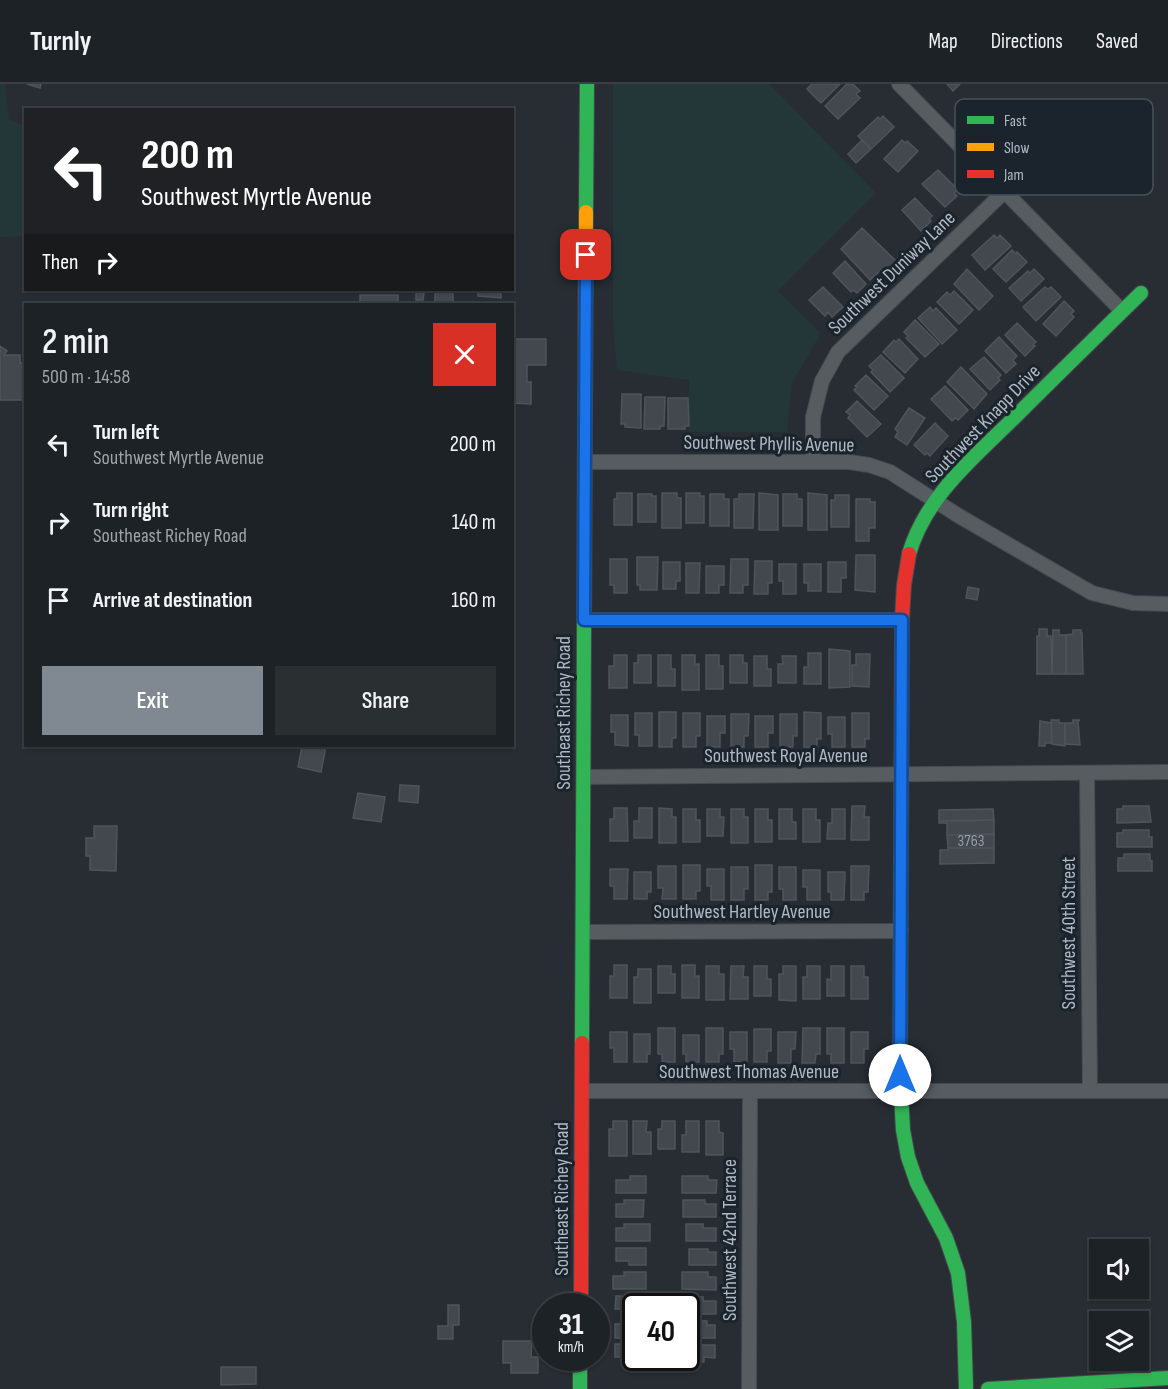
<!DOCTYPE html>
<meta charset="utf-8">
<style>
body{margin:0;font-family:"Sofia Sans Condensed",sans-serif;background:#2a2f32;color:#f1f3f6;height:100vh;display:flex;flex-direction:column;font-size:22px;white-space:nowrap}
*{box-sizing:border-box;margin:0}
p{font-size:20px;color:#a0a4a7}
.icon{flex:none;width:33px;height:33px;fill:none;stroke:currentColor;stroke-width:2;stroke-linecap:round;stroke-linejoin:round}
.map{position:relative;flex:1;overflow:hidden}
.side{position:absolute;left:24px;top:219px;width:490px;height:444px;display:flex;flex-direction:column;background:#1d2226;border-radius:0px;box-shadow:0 2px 4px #0004,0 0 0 2px #3b3f43}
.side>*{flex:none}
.hud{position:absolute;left:24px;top:24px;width:490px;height:183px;border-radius:0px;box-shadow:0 2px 4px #0004,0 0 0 2px #3b3f43;background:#202124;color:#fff;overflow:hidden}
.fabs{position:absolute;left:1089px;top:1155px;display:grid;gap:12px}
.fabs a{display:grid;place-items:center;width:60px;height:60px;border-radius:0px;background:#1d2226;box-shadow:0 2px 4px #0004,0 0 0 2px #3b3f43;font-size:30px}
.speed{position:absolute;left:532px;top:1209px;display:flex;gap:12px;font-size:30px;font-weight:700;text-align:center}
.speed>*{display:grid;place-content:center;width:78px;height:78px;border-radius:50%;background:#1d2226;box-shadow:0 2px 4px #0004,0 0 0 2px #3b3f43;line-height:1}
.speed small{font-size:15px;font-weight:400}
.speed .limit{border:3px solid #111;border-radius:9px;background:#fff;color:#111}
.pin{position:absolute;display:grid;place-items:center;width:51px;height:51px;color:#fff;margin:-26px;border-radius:12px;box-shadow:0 3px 9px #0006}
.me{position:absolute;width:66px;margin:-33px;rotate:0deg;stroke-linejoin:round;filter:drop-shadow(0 0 4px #0008)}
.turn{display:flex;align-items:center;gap:21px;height:126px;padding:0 18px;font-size:27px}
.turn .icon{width:78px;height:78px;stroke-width:2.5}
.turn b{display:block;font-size:42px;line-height:51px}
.then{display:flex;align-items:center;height:57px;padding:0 18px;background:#0003;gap:12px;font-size:22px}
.round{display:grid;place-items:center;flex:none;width:63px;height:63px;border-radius:0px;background:#2a2f32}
.overview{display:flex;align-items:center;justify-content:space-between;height:102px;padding:0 18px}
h1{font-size:36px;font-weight:600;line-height:45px}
.primary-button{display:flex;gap:12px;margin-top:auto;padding:12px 18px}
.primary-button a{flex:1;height:69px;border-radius:0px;background:#808991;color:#fff;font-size:24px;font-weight:600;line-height:69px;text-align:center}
.primary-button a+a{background:#2a2f32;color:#f1f3f6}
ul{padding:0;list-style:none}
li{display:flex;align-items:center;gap:18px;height:78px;padding:0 18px}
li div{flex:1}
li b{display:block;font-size:22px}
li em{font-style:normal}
header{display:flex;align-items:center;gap:36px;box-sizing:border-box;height:84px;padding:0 30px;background:#1d2226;border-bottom:2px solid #3b3f43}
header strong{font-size:28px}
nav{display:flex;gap:33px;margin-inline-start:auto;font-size:21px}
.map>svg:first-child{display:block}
</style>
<header>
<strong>Turnly</strong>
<nav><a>Map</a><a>Directions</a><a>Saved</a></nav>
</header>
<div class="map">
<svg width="1168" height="1305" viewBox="0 0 1168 1305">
<rect width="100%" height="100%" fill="#272d33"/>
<path fill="#243738" d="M0,0H5L9,36L25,42V152L0,153Z
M613,0H769L876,109L778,207L821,249L792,299L787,348H689V296L617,286L613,236Z"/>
<path fill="#42484e" stroke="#4f545b" stroke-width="1.5" d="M27,0H41L40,4Z
M812,0H840L821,19L807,5Z
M847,0H853L860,7L856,10L860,14L838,35L825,22Z
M947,0H960L953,7Z
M883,32L894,43L871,65L858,52L878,33L880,35Z
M862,56L871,65L856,79L848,70Z
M902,56L905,59L907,57L918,67L898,88L884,75Z
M938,86L958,106L954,109L957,112L945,123L922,100Z
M915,114L932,132L929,135L931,137L921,147L902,126Z
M862,144L896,177L884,188L881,186L870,196L841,165Z
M994,151L997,154L1000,151L1011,162L985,186L972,171Z
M1012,166L1016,170L1017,168L1027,178L1006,198L993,185Z
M845,177L866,200L857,209L853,206L851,208L833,189Z
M967,185L993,212L979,226L954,200Z
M1034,185L1044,195L1021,217L1009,204L1028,187L1030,189Z
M823,203L843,223L832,233L828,228L825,232L809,216Z
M1045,203L1048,205L1051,203L1061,213L1036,237L1023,223Z
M435,206H453V220H435Z
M478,206H501V214L478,212Z
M954,207L973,226L959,240L937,218L947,208L950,211Z
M416,208L424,209L423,216H416Z
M360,211H398V220H360Z
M1064,217L1074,227L1071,230L1074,233L1056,252L1043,240Z
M930,223L933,227L936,224L957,246L942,260L918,234Z
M915,236L939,260L925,273L906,254L908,252L904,248Z
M1017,239L1036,258L1033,261L1035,262L1025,272L1005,251Z
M999,253L1017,272L1013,276L1016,280L1006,289L985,267Z
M513,255H546V281H527V298H531V320L513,319Z
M899,255L918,275L905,289L883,268L894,256L896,258Z
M0,262L7,267L4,271H20V279H26V316H0Z
M881,271L904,294L890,308L871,288L873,286L869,282Z
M984,273L1001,291L998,294L1000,296L990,306L970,285Z
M961,283L987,310L974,325L947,298Z
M866,291L888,312L874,326L854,306L857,303L855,302Z
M945,302L968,326L958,336L955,334L952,337L931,315Z
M622,310H641V344L625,343V340H621Z
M645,313H665L664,342H660V345H644Z
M668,314H688L689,342H685V345H668Z
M857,317L881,340L867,353L848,334L850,331L846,328Z
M909,324L925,334L907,361L895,353L898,348L895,345Z
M935,339L948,352L930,372L927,369L925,371L914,361Z
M617,409H632V441H614V415H617Z
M662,409H677V414H681V444H662Z
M686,409H700V412H704V439H686Z
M759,409L778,411V446H759Z
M808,409L827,411V446H808Z
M638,410H652V412H656V438H638Z
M710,410H724V415H729V442H710Z
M739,410H754L753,444H734V415H739Z
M783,410H797V415H802V442H783Z
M835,411H849V443H831V416H835Z
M856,415H870V418H875V444H869V457H856Z
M856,471H875V508L855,506Z
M637,473H658L657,506H640V501H637Z
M610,475H627V509H614V501H610Z
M731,475H748V501H743V509H730Z
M755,477H772V499H768V510H754Z
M663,478H680V497H676V505H663Z
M828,478H846V494H841V508H828Z
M686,479H700L699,509H686Z
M779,480H796V510H783V497H779Z
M804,480H821V507H808V499H804Z
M706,482H724V501H719V509H706Z
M968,503L979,505L977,516L966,514Z
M1039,545H1047V552H1051L1052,590H1037V552H1039Z
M1053,546H1059V551H1066V590H1052Z
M1073,546H1081V549H1082L1083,590H1066V551L1073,550Z
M829,565L850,567V603L829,604Z
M808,569H821V600H804V583H808Z
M856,570H870L869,603L852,602V581H856Z
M614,571H627V604H609V582H614Z
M638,571H651V599H634V579H638Z
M658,571H671V585H675V602H658Z
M682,571H695V580H699V606H682Z
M706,571H719V582H723V605H706Z
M730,571H743V579H747V599H730Z
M754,572H767V585H771V602H754Z
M782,572H796V599H778V580H783Z
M659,628H676V654H672V663H659Z
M804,628L821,629V655H817V663H804Z
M635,629H652V662H639V651H635Z
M683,629H700V652H696V663H683Z
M852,629H869V655H865V663H852Z
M731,630H749L748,652H744V663H731Z
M780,630H797V652H793V663H780Z
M611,631H628V662L615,661V648H611Z
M707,632H725V649H720V663H707Z
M755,632H773V649H768V663H755Z
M828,633H845V663H832V650H828Z
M1051,636H1059V639H1065V662L1052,660Z
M1073,636H1080L1078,637L1080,661L1065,660V639H1073Z
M1040,637L1051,639L1052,659H1045V662H1039Z
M302,662H326L321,688L298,683Z
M400,701L419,702L418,719L399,717Z
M358,709L385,713L381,738L353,734Z
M852,722H865L864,733H869V756H851Z
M1123,722H1149L1151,738L1117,739V725H1123Z
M614,724H627L628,757H610V735H614Z
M639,724H652V754H634V737H639Z
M659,724L672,725V733H676V759H659Z
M683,725H696V736H700V758H683Z
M707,725H720V733H724L723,752H707Z
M731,725H744V733H748V759H731Z
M755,725H768V736H772V758H755Z
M779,725H792V738H796V755H779Z
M803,725H816V736H820V758H803Z
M832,725H845V755H827L828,739H832Z
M993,725L994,736L939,737V726Z
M994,736V750L947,751V739H939V737Z
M94,742H117L116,787L90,786V772H86V754H94Z
M1123,746H1149V753H1152V763H1117V749H1123Z
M994,750V764H948L947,751Z
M948,764H994V779L940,780V766H948Z
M1124,770H1150V777H1152V787H1118V774H1124Z
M683,781H700V807H696V815H683Z
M755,781H772V808H768V816H755Z
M658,782H676V815H662L663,804H658Z
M851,782H869L868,808H864V816H851Z
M731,783H748V805H744V816H731Z
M779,783H796V816H783V805H779Z
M610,785H628L627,815H614V802H610Z
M707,785H724V816H711V802H707Z
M803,786H820V816H807V803H803Z
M634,788H651V808H647V815H634Z
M828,788H845L844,816H831V808H828Z
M614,881H627V914H610V892H614Z
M682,881H695V892H699V914H682Z
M658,882H671V890H675V909H658Z
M706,882H719V890H724V916H706Z
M731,882H744L743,893H748V915H730Z
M754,882H767V895H771V912H754Z
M783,882H796V917L779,916V890H783Z
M807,882H820V915H803V893H807Z
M831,882H844V912H827V895L831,896Z
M851,882H864V893H868V915H851Z
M638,885H651V919H634V893H638Z
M658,944H675V978H662V970H658Z
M706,944H723V970H719V978H706Z
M803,944H820V970H816L815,979H802Z
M827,944H844V979H831V970H827Z
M754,945H771V967H767V978H754Z
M610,948H627V978H614V964H610Z
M730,948H747V978H734V965H730Z
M778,948H796L795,965H791V979H778Z
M851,948H868V965H864V979H851Z
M634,950H650V970H647V978H634Z
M683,951H699V978H686V970H683Z
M613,1037H627V1072H609V1045H613Z
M633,1037H647L646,1048H651V1070H633Z
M662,1037H675V1065H658V1045H662Z
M686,1037H699V1068H682V1051H686Z
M706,1037H719V1048L723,1049V1071H706Z
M630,1092H646V1109H616V1096H630Z
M682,1092H708V1096H717L716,1109H682Z
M624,1116H644L643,1133H616V1120H624Z
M683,1116H705V1120H716V1133H683Z
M624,1140H650V1157H616V1144H624Z
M686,1140H703V1144H716V1157H686Z
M616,1164H646V1181H629V1177H616Z
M689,1165H708V1168H716V1181H689Z
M624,1188H646V1205H613V1192H624Z
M682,1188H708V1193H716V1206L682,1205Z
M616,1212H643V1222H636V1229H624V1225H615Z
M686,1212L703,1213V1217H716V1230H687Z
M448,1221H459V1241H453V1255H438V1242H448Z
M629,1236H636V1254H615V1240H629Z
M688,1237H707V1241H715V1254H688Z
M503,1257H532L531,1273H538V1289H511V1279H503Z
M615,1260H636V1274H650V1278H624V1273H615Z
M687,1261H715V1274L704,1273V1278H682V1274H687Z
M221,1283H256V1300L221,1301Z"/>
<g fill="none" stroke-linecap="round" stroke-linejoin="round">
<defs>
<path id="street" d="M899,0L1122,227
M585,378H849L869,381L890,388L959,432L1092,509L1133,519L1168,520
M813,378V333L822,297L838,268L1005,107
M584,536H902
M1087,690L1090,1007
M584,693L1168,688
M583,848L901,847
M582,1007H1168
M749,1305L750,1008"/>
<path id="fast" d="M586,128L587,0
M909,470C926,411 976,372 1017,331C1058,290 1100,249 1141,209
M901,762L900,991L903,1046L908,1073L917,1099L946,1154L958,1189L964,1238L966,1305
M582,959L585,344
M580,1274V1305
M988,1305L1168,1294"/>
<path id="slow" d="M585,344L586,128"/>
<path id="jam" d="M901,762L902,536L904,501L909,470
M581,1222L582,959"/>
</defs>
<use href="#street" stroke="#444a50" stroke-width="16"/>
<use href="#fast" stroke="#444a50" stroke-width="16"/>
<use href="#slow" stroke="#444a50" stroke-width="16"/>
<use href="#jam" stroke="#444a50" stroke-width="16"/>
<use href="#street" stroke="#575c61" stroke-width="14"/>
<use href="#fast" stroke="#30b455" stroke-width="14"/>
<use href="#slow" stroke="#ff9f0a" stroke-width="14"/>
<use href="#jam" stroke="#e5322d" stroke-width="14"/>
</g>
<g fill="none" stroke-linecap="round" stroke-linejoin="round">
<defs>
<path id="route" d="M586,171L584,536H902L900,991"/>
</defs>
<use href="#route" stroke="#114b97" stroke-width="15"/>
<use href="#route" stroke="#1a73e8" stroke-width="10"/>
</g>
<g text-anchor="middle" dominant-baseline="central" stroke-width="6" stroke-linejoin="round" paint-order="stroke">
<g font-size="16" fill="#949ea6">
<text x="971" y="757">3763</text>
</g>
<g font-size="20" fill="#b0bac4" stroke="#1b242d">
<text transform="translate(892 189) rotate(-44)">Southwest Duniway Lane</text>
<text transform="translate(983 340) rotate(-46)">Southwest Knapp Drive</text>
<text transform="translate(769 360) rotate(1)">Southwest Phyllis Avenue</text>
<text transform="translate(564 629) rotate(-90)">Southeast Richey Road</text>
<text x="786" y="672">Southwest Royal Avenue</text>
<text x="742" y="828">Southwest Hartley Avenue</text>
<text transform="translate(1069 849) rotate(-90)">Southwest 40th Street</text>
<text x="749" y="988">Southwest Thomas Avenue</text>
<text transform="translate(562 1115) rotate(-90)">Southeast Richey Road</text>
<text transform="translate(730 1156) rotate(-90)">Southwest 42nd Terrace</text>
</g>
</g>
<rect x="955" y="15" width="198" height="96" rx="9" fill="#1b242d" stroke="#48515a" stroke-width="1.5"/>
<rect x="967" y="32" width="27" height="8" fill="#30b455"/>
<rect x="967" y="59" width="27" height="8" fill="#ff9f0a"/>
<rect x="967" y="86" width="27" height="8" fill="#e5322d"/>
<g font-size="16" fill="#b0bac4">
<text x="1004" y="42">Fast</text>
<text x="1004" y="69">Slow</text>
<text x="1004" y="96">Jam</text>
</g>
</svg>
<div class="fabs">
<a><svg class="icon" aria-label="sound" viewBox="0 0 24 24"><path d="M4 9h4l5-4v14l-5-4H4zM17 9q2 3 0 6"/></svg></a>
<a><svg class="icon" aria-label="layers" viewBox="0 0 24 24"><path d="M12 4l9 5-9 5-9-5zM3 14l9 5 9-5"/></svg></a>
</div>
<div class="speed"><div>31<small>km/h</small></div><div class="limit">40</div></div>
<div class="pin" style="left:586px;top:171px;background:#d93025"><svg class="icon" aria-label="arrive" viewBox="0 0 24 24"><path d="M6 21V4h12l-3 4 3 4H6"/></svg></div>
<svg class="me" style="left:900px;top:991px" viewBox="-20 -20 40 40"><circle r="19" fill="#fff"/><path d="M0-13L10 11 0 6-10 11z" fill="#1a73e8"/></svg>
<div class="hud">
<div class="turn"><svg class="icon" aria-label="left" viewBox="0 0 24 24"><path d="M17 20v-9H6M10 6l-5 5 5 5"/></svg><div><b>200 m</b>Southwest Myrtle Avenue</div></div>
<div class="then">Then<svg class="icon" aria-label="right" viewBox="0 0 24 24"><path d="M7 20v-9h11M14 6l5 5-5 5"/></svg></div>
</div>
<section class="side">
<div class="overview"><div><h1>2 min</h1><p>500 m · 14:58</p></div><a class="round" style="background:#d93025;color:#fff"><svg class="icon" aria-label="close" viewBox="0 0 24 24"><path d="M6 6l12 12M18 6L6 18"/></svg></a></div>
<ul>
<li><svg class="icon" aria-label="left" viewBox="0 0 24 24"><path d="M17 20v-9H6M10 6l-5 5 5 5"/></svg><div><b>Turn left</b><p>Southwest Myrtle Avenue</p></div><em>200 m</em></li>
<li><svg class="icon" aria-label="right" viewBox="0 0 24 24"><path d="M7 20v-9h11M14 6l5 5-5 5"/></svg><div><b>Turn right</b><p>Southeast Richey Road</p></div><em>140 m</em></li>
<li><svg class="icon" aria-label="arrive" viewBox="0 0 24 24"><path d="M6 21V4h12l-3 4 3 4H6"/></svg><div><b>Arrive at destination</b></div><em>160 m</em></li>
</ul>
<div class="primary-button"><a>Exit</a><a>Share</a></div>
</section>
</div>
